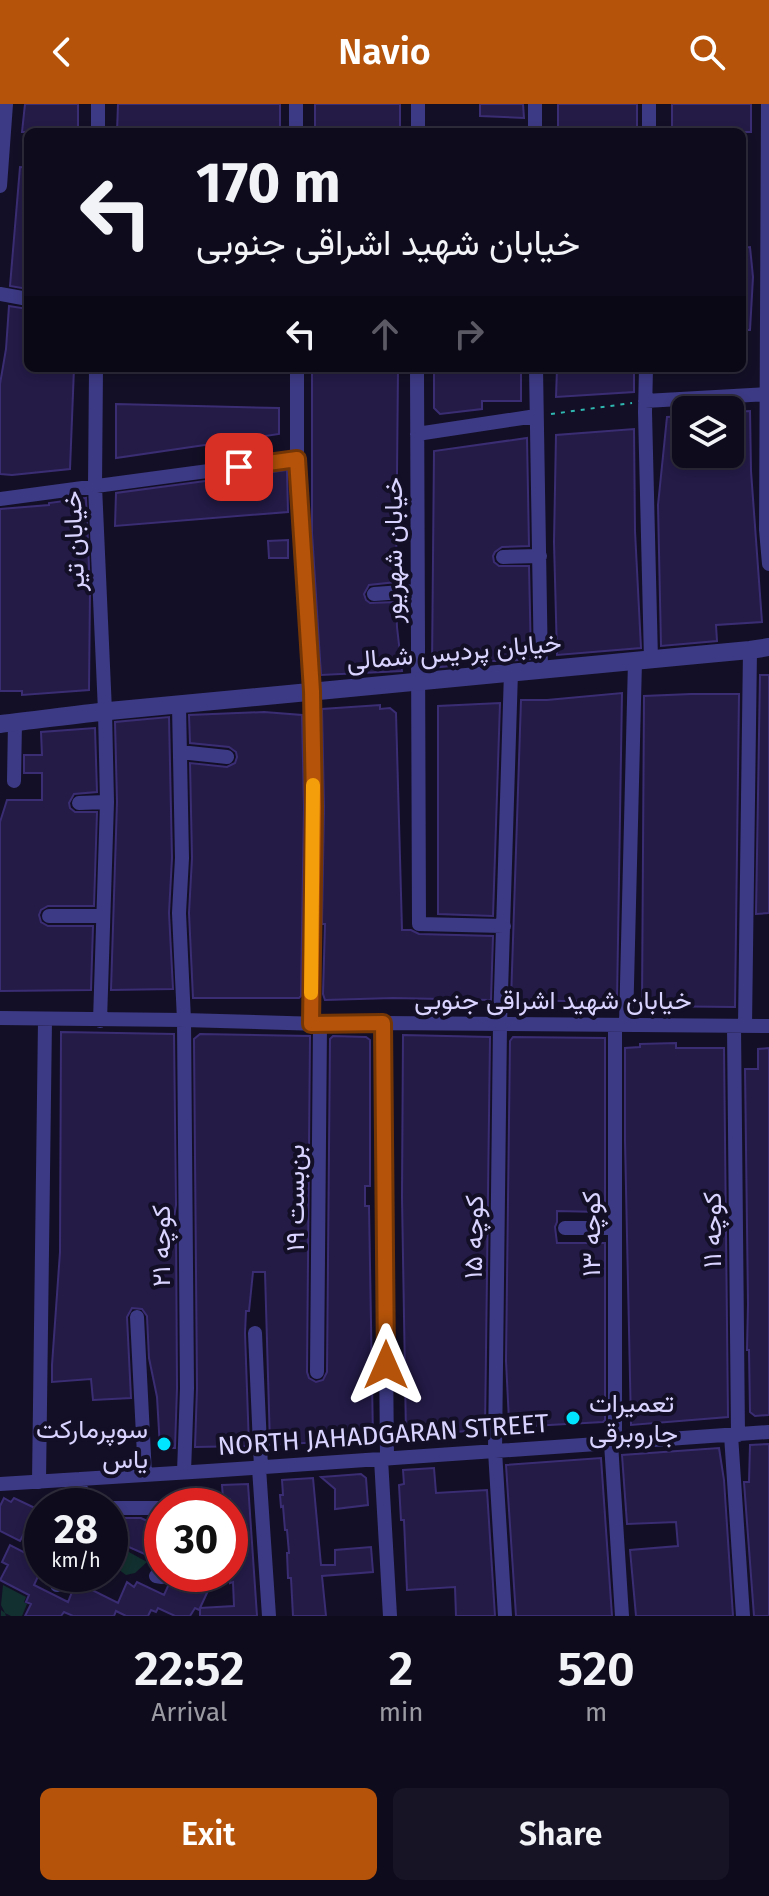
<!DOCTYPE html>
<meta charset="utf-8">
<style>
body{margin:0;font-family:"Fira Sans",Vazirmatn,sans-serif;background:#171425;color:#f1f3f6;height:100vh;display:flex;flex-direction:column;font-size:30px;white-space:nowrap}
*{box-sizing:border-box;margin:0}
p{font-size:26px;color:#9b9ba3}
.icon{flex:none;width:44px;height:44px;fill:none;stroke:currentColor;stroke-width:2;stroke-linecap:round;stroke-linejoin:round}
.map{position:relative;height:1512px;overflow:hidden}
.side{display:flex;flex-direction:column;background:#0e0b1c;flex:1}
.side>*{flex:none}
.banner{position:absolute;left:24px;top:24px;width:722px;height:244px;border-radius:12px;box-shadow:0 4px 12px #0003,0 0 0 2px #2e2b3b;background:#0e0b1c;color:#f1f3f6;overflow:hidden}
.controls{position:absolute;left:672px;top:292px;display:grid;gap:16px}
.controls a{display:grid;place-items:center;width:72px;height:72px;border-radius:12px;background:#0e0b1c;box-shadow:0 4px 12px #0003,0 0 0 2px #2e2b3b;font-size:40px}
.speed{position:absolute;left:24px;top:1384px;display:flex;gap:16px;font-size:40px;font-weight:700;text-align:center}
.speed>*{display:grid;place-content:center;width:104px;height:104px;border-radius:50%;background:#0e0b1c;box-shadow:0 4px 12px #0003,0 0 0 2px #2e2b3b;line-height:1}
.speed small{font-size:20px;font-weight:400}
.speed .limit{border:12px solid #d22;background:#fff;color:#111}
.pin{position:absolute;display:grid;place-items:center;width:68px;height:68px;color:#fff;margin:-34px;border-radius:16px;box-shadow:0 4px 12px #0006}
.me{position:absolute;width:88px;margin:-44px;rotate:0deg;stroke-linejoin:round;filter:drop-shadow(0 0 6px #0008)}
.turn{display:flex;align-items:center;gap:28px;height:168px;padding:0 40px;font-size:36px}
.turn .icon{width:104px;height:104px;stroke-width:2.5}
.turn b{display:block;font-size:56px;line-height:68px}
.lanes{display:flex;align-items:center;height:76px;padding:0 40px;background:#0003;justify-content:center;gap:40px;direction:ltr}
.lanes .off{opacity:.35}
.eta{display:flex;justify-content:space-evenly;align-items:center;height:136px;text-align:center}
.eta b{font-size:48px;font-weight:600;line-height:56px}
.cta{display:flex;gap:16px;margin-top:auto;padding:16px 40px}
.cta a{flex:1;height:92px;border-radius:12px;background:#b45309;color:#fff;font-size:32px;font-weight:600;line-height:92px;text-align:center}
.cta a+a{background:#171425;color:#f1f3f6}
header{display:flex;justify-content:space-between;align-items:center;height:104px;padding:0 40px;background:#b45309;color:#fff;font-size:36px;font-weight:600}
.map>svg:first-child{display:block}
</style>
<header><svg class="icon" aria-label="back" viewBox="0 0 24 24"><path d="M15 5l-7 7 7 7"/></svg>Navio<svg class="icon" aria-label="search" viewBox="0 0 24 24"><circle cx="10" cy="10" r="6"/><path d="M15 15l6 6"/></svg></header>
<div class="map">
<svg width="769" height="1512" viewBox="0 0 769 1512">
<rect width="100%" height="100%" fill="#130f26"/>
<path fill="#12302f" d="M120,1443L147,1458L135,1469L126,1471L111,1460Z
M3,1481L26,1493L24,1498L27,1500L22,1512H11L5,1509L6,1512H1V1506L5,1509L1,1501Z"/>
<path fill="#241b47" stroke="#3b2d73" stroke-width="2" d="M25,0H78V28H22Z
M118,0H280V28H117Z
M315,0H400V28H315Z
M480,0H523L524,14L480,12Z
M558,0H637V28H558Z
M672,0H751V28H672Z
M20,63L28,64V185L10,182Z
M750,143L753,173L750,226H742V144Z
M9,202L28,205V264H74L70,365L12,371L0,370V280L6,245Z
M312,264H398L396,478L369,481L364,490L366,496L370,499L396,498L397,523L402,567L321,571L312,429Z
M434,264H483V268L521,269V297H482V305L440,310L434,304Z
M557,264H634V288L556,293Z
M116,300L279,304V330L116,354Z
M750,307L751,367L762,518L716,521L717,537L661,542L658,401L667,313L686,312V350H730V308Z
M634,325L635,427L641,544L557,551L554,438L556,331Z
M527,334L529,442L502,443L495,448L493,452L494,458L499,462H529L531,555L505,557H460V561L432,564L434,347Z
M287,366L288,408L115,422L116,389Z
M86,394L90,486L89,586L22,591V587H0V405L49,401V399Z
M288,436V454H269L268,437Z
M760,571H769V809L756,810Z
M622,589L617,898L511,896L521,596H547Z
M691,590H739L735,903L642,902L644,592Z
M500,599L493,812L438,810V602Z
M380,601V605L390,604L396,609L402,826H411L419,830L493,832L491,896L393,894L325,896L323,890L325,820H322L324,703L322,605Z
M264,608L302,611L304,703L301,892L299,894H193L189,809L192,754L190,659L227,663L235,659L237,653L236,648L229,643L190,639L189,611Z
M169,613L172,754L169,809L173,885L111,886L117,698L115,618Z
M95,624L97,688L74,690L69,699L70,704L75,708H97L94,802H48L41,806L39,811L41,818L48,822H93L91,886L0,887V718L7,696H42V669H24V651H42L41,628Z
M61,928L174,930L176,1101L173,1120L176,1121L177,1284L175,1344H160L157,1293L149,1254L147,1212L142,1205L132,1204L127,1213L131,1294L93,1296L91,1275L52,1278V1261L60,1148Z
M200,930L310,932L307,1268L309,1274L316,1278L323,1276L327,1268L330,935L333,932L366,933L370,936V1082H365V1102H369L373,1335L270,1341L265,1168H253L249,1207H246L245,1229L249,1342L195,1343L197,1284L194,935Z
M403,931L490,933L485,1326L406,1331L402,1093Z
M513,933L605,934V1103L600,1108L557,1107V1118L555,1123L557,1139H605V1316L603,1318L514,1323L511,1317H509L506,1257L510,937Z
M676,939V944H724L728,1313L631,1321L625,1037V944L640,943V940Z
M769,944V1311L755,1312L750,1308L749,1246H747L748,1200L745,965H758V945Z
M769,1340V1512H754L744,1378H749L750,1341Z
M719,1344L724,1376L733,1512H636L630,1446L678,1442L676,1418L627,1420L622,1351Z
M601,1354L612,1512H516L506,1361Z
M434,1364L436,1389L487,1386L495,1512H456L455,1483L407,1486L404,1416H401L399,1381L404,1380L403,1366Z
M361,1370L366,1374L368,1401L335,1405V1385L321,1373Z
M313,1374L321,1461H335V1446L371,1443L373,1468L322,1472L326,1512H293L291,1474H288L287,1449H289L287,1426H285L283,1402L281,1403L280,1391H283L282,1376Z
M248,1380L257,1512H200V1504L199,1506L195,1504L190,1512H175L158,1504L156,1508L151,1506L148,1512H126L116,1507L114,1512H73L64,1508L61,1512H25L31,1500L26,1498L29,1491L0,1476L8,1461L2,1458L10,1441L39,1456L37,1461L42,1464L34,1481L68,1498L76,1478L118,1499L127,1478L134,1483L137,1478L164,1491L168,1482L183,1477L207,1489L200,1504L234,1502L233,1478L230,1479V1395H223L222,1381Z
M4,1394L11,1398L14,1394L35,1404L32,1409L38,1412L32,1424L28,1422L20,1437L0,1427V1402Z
M123,1414H141L162,1424V1449L153,1444L149,1452L113,1436Z"/>
<g fill="none" stroke-linecap="round" stroke-linejoin="round">
<path stroke="#2fb8b0" stroke-width="2" stroke-dasharray="4 6" stroke-linecap="butt" d="M551,310L632,299"/>
<path stroke="#3d3a85" stroke-width="14" d="M296,0V28
M535,0V28
M649,0V28
M768,0L766,426L769,460
M98,28V0
M418,28V0
M0,82L6,0
M0,190L28,195
M96,264L95,382L105,607L107,698L100,917
M297,264V355L312,587L314,703L311,920
M417,264L419,820L504,822
M536,264L541,566
M646,264L645,308L651,556
M645,297L767,290
M417,330L536,312
M0,395L297,355
M503,453L540,452
M374,490L417,487
M179,601L182,754L179,809L184,916L187,1284L184,1368
M180,648L227,653
M14,677L15,618
M79,699L107,698
M49,812H103
M0,914L184,916L320,920L383,919L769,922
M383,919L387,1355
M626,921L635,557
M734,922L738,1331
M745,922L750,546
M565,1124H615
M137,1213L145,1371
M255,1229L261,1364
M317,1268L320,920
M731,1331L743,1512
M611,1339L622,1512
M615,1339V921
M381,1355L390,1512
M259,1364L269,1512
M80,1375L82,1402
M39,1378L45,916
M0,1380L208,1367L769,1328
M110,1404H162
M55,1470L57,1481
M156,1472L162,1473L176,1470
M505,1512L495,1347L500,920L511,568"/>
<path stroke="#3d3a85" stroke-width="18" d="M0,620C36,616 72,611 109,607C322,587 536,566 750,546L769,543"/>
</g>
<g fill="none" stroke-linecap="round" stroke-linejoin="round">
<defs>
<path id="route" d="M239,363L297,355L312,587L314,703L311,920L383,919L386,1261"/>
</defs>
<use href="#route" stroke="#753606" stroke-width="20"/>
<use href="#route" stroke="#b45309" stroke-width="14"/>
<path stroke="#f59e0b" stroke-width="14" d="M311,889L313,681"/>
</g>
<g fill="#00e5ff" stroke="#130f26" stroke-width="3">
<circle cx="573" cy="1314" r="8"/>
<circle cx="164" cy="1340" r="8"/>
</g>
<g text-anchor="middle" dominant-baseline="central" stroke-width="8" stroke-linejoin="round" paint-order="stroke">
<g font-size="26" fill="#d9d4ff" stroke="#130f26">
<text transform="translate(74 437) rotate(-92)">خیابان تیر</text>
<text transform="translate(393 446) rotate(-90)">خیابان شهریور</text>
<text transform="translate(454 548) rotate(-5)">خیابان پردیس شمالی</text>
<text x="553" y="896">خیابان شهید اشراقی جنوبی</text>
<text transform="translate(295 1094) rotate(-90)">بن‌بست ۱۹</text>
<text transform="translate(712 1126) rotate(-90)">کوچه ۱۱</text>
<text transform="translate(591 1130) rotate(-90)">کوچه ۱۳</text>
<text transform="translate(474 1133) rotate(-89)">کوچه ۱۵</text>
<text transform="translate(161 1142) rotate(-90)">کوچه ۲۱</text>
<text transform="translate(383 1331) rotate(-4)">NORTH JAHADGARAN STREET</text>
</g>
<g font-size="26" fill="#d9d4ff" stroke="#130f26" text-anchor="start">
<text x="589" y="1299">تعمیرات<tspan x="589" dy="30">جاروبرقی</tspan></text>
<text x="148" y="1325" text-anchor="end">سوپرمارکت<tspan x="148" dy="30">یاس</tspan></text>
</g>
</g>
</svg>
<div class="controls">
<a><svg class="icon" aria-label="layers" viewBox="0 0 24 24"><path d="M12 4l9 5-9 5-9-5zM3 14l9 5 9-5"/></svg></a>
</div>
<div class="speed"><div>28<small>km/h</small></div><div class="limit">30</div></div>
<div class="pin" style="left:239px;top:363px;background:#d93025"><svg class="icon" aria-label="arrive" viewBox="0 0 24 24"><path d="M6 21V4h12l-3 4 3 4H6"/></svg></div>
<svg class="me" style="left:386px;top:1261px" viewBox="-20 -20 40 40"><path d="M0-17L14 15 0 8-14 15z" fill="#b45309" stroke="#fff" stroke-width="4"/></svg>
<div class="banner">
<div class="turn"><svg class="icon" aria-label="left" viewBox="0 0 24 24"><path d="M17 20v-9H6M10 6l-5 5 5 5"/></svg><div><b>170 m</b>خیابان شهید اشراقی جنوبی</div></div>
<div class="lanes"><svg class="icon" aria-label="left" viewBox="0 0 24 24"><path d="M17 20v-9H6M10 6l-5 5 5 5"/></svg><svg class="icon off" aria-label="ahead" viewBox="0 0 24 24"><path d="M12 20V5M6 11l6-6 6 6"/></svg><svg class="icon off" aria-label="right" viewBox="0 0 24 24"><path d="M7 20v-9h11M14 6l5 5-5 5"/></svg></div>
</div>
</div>
<section class="side">
<div class="eta">
<div><b>22:52</b><p>Arrival</p></div>
<div><b>2</b><p>min</p></div>
<div><b>520</b><p>m</p></div>
</div>
<div class="cta"><a>Exit</a><a>Share</a></div>
</section>
